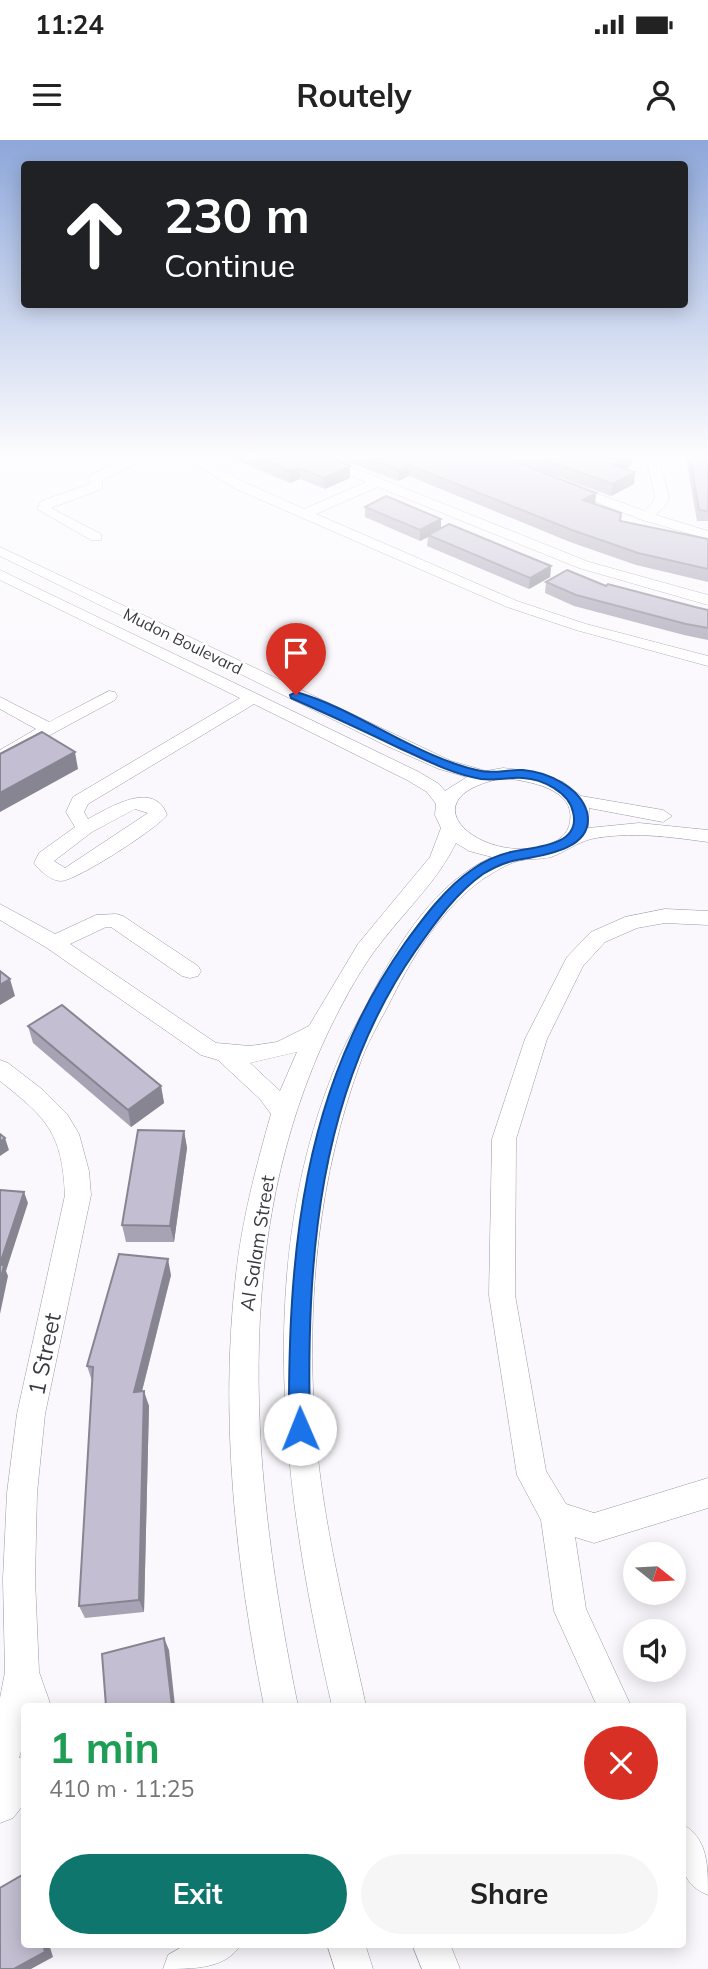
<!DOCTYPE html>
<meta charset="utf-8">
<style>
body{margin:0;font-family:Mulish,sans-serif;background:#f6f6f6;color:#222;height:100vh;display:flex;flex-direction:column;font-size:26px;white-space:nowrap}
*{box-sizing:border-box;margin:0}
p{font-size:23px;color:#767676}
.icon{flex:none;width:38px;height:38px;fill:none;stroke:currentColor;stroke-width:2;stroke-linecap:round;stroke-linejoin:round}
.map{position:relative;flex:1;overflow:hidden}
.drawer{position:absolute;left:21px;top:1563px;width:665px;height:245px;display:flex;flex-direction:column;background:#fff;border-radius:7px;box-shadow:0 4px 18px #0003}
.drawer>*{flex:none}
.banner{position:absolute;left:21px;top:21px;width:667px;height:147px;border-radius:7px;box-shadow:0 4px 18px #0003;background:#202124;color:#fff;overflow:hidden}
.needle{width:46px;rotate:108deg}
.buttons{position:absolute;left:623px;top:1402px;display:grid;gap:14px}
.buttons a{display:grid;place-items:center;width:63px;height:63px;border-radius:50%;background:#fff;box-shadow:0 4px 18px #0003;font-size:35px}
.pin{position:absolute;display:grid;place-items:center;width:60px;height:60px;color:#fff;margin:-72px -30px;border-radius:50% 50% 50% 0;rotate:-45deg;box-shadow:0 0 7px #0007}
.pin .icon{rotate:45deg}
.me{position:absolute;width:77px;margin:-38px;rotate:359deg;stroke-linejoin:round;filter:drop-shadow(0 0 5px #0008)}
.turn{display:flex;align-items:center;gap:24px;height:147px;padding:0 28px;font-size:32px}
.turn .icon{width:91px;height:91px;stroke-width:2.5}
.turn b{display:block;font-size:49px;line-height:60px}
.round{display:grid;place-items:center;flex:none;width:74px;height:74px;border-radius:37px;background:#f6f6f6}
.head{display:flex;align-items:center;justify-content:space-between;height:119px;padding:0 28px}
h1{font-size:42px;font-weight:700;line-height:52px;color:#1e9e55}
.button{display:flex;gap:14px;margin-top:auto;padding:14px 28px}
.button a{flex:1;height:80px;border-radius:42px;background:#0f766e;color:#fff;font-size:28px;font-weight:700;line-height:80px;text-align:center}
.button a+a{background:#f6f6f6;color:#222}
.status{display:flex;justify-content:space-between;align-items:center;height:49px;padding:0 35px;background:#fff;direction:ltr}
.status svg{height:19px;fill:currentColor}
header{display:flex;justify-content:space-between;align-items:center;height:91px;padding:0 28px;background:#fff;font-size:32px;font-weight:700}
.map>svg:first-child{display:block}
</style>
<div class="status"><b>11:24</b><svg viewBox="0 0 49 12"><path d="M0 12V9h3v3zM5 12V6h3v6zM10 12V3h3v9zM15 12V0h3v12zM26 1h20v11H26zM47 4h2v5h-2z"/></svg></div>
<header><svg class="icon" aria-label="menu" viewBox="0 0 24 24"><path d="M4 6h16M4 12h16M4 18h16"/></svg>Routely<svg class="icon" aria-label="person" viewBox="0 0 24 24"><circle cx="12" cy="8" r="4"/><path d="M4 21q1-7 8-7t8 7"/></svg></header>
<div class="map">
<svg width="708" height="1829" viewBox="0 0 708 1829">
<rect width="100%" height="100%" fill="#faf8fc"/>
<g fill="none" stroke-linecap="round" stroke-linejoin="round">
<defs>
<path id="minor" d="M131,318H149L102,340V349L51,368L101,394V400H91L37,369L41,361L90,344V335Z
M185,318H201L246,343L304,369L366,342L311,318H329L589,422L708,455V465L579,428L378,347L316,374L517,461L586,484L708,516V526L576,490L507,467L236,349Z
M646,318H658L669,356L668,362L656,375L708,391V399L642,380L561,348L568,344L573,345L645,371L654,361L655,356Z
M0,407L451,621L486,631L503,628L528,631L563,642L581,656L663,670L672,676L663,682L589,668L588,688L639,683L708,690V702C670,697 630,691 591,699C576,703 565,712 551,717C540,720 528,718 518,721C506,724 493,733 483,739C442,768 414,814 392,858C382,878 370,897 362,918C318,1036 306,1161 315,1286C322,1382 346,1473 366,1566H332C283,1354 251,1122 340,916C349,895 362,875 372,854C399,802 436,742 492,717L469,711L456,703C438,740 408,768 383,800C362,826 346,856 331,886C228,1099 252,1341 298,1566H264C236,1425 219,1279 236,1134C242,1080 256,1027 271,974L260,959L218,920L201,915L47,808L0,780V764L55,794L96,775L116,774L123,776L198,826L201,831L198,836L190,838L182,836L111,787H106L70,804L216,903L250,906L277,902L309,886L358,804L430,717L441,688L435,675L436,664L427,652L407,640L254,564L88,664L84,672L88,679C109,668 154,639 167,675C158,688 76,741 61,741C51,741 39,730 34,723L39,713L75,687L66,672L73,657L240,558L0,440V430L419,632L439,644L445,651L467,637L439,629L387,606L0,416ZM503,638C528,641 576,648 570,682C568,695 557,702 545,706C480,724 403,658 503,638ZM135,669L148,673L65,728L54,721L92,692ZM297,912L280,951L250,923Z
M109,551L115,552L117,556L115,560L0,622V610L36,589L0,569V557L49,582Z
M665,769L708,771V785L665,783L637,788L605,802L583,826L547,899L516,999L515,1155L546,1331L566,1364L594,1373L708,1338V1368L594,1403L575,1397L586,1469L631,1566H597L554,1471L541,1380L517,1335L489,1155L492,999L525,899L567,817L591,792L625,777Z
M0,920L8,923L43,950L67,974L79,994L89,1031L91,1055L45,1274L37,1353L35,1439L39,1532L51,1566H24V1602L19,1618L24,1616V1664L13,1678L0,1683V1558L5,1532L3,1439L7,1353L17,1274L65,1055C62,993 48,979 0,941Z
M682,1684C708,1698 708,1725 708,1755C675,1742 682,1715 682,1684Z
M187,1804H241C227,1829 193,1829 163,1829L168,1815Z
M327,1804H365L373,1829H335Z
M412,1804H450L460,1829H422Z"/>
</defs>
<use href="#minor" stroke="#9e98aa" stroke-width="1"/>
<use href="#minor" fill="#fff" fill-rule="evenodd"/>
</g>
<path fill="#a8a3b4" d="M231,318H332L350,338L325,349L300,339L290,343Z
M337,318H506L596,353L595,364L620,381L708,399V442L636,425L570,402L409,336L398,341Z
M507,318H632L631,326L625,329L635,332L634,344L611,356Z
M686,318H708V381H697Z
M365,367L441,379V388L551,426L550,437L529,449L427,406L428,397L420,401L365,377Z
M546,442L606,446L708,470V500L684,495L574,466L545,453Z
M28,886L161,946L164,963L131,987L33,903Z
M184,991L187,1008L174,1102H126L122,1085Z
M171,1135L142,1251L149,1266L144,1472L85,1478L79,1466L92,1241L87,1226Z"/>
<path fill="#888592" d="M626,318H632L631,326L611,336L613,325Z
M409,325V336L398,341L399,330Z
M350,326V338L325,349L324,338Z
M299,328L300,339L290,343L289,331Z
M635,332L634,344L611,356L613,344Z
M596,353L595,365L583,360Z
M441,379V390L428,395V397L420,401V390Z
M551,426L550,437L529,449L530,438Z
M75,612L78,629L0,672V653Z
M10,839L15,856L0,865V845Z
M161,946L164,963L131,987L128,970Z
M184,991L187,1008L174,1102L170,1086Z
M5,998L9,1010L0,1016V1002Z
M24,1052L28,1063L6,1131L8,1136L0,1174V1124Z
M168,1119L171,1135L138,1267L134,1252Z
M144,1251L149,1266L144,1472L139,1460Z
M164,1498L169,1510L175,1566H172Z
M43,1804H49L53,1817L31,1829H14Z"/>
<path fill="#c3bed1" stroke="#888592" stroke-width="2" d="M258,318H332L350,326L324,338L299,328L289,331Z
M367,318H506L596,353L583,360L621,373L620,381L708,399V429L638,413L572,390L409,325L399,330Z
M540,318H626L613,325L635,332L613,344Z
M690,318H708V371L699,370Z
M386,356L441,379L420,390L365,367Z
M449,384L551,426L530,438L428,395Z
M567,430L606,446L608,444L695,467L708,470V488L686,484L576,455L546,442Z
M42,592L75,612L0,653V614Z
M0,831L10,839L0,845Z
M62,865L161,946L128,970L28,886Z
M138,990L184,991L170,1086L122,1085Z
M0,994L5,998L0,1002Z
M0,1050L24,1052L0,1124Z
M119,1114L168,1119L134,1252L144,1251L139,1460L79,1466L93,1227L87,1226Z
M0,1125H4L0,1142Z
M164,1498L172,1566H106L102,1514Z
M24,1734V1804H43L45,1812L14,1829H0V1748Z"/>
<linearGradient id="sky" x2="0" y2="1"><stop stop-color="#8da7d9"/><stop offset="0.55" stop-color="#fdfcfe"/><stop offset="1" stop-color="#fdfcfe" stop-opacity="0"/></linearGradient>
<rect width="708" height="574" fill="url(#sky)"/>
<path fill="#1a73e8" stroke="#114b97" stroke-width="2" d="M296,552C357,569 417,618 481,631C495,634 510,629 523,630C547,632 580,647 587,672C596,710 540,716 517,720C506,722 493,728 483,734C456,753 435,783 416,810C317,952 306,1122 310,1289L307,1296L300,1299L292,1296L289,1289C288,1115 301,950 405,803C424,777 446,747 473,729C484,721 498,715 511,712C532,707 582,707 573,672C569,652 542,639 523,638C509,637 495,641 481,639C451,634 424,619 397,607C362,590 327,574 291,558L290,555Z"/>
<g text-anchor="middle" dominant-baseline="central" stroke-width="5" stroke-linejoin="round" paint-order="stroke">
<g font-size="16" fill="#3b3941" stroke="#fff">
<text transform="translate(183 501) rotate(26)">Mudon Boulevard</text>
</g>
<g font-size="19" fill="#3b3941" stroke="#fff">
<text transform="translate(257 1103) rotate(-81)">Al Salam Street</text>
</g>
<g font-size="23" fill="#3b3941" stroke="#fff">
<text transform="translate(44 1214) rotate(-78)">1 Street</text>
</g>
</g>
</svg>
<div class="buttons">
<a><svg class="needle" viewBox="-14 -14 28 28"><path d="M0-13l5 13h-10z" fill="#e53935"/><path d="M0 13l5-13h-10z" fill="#767676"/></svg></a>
<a><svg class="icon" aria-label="sound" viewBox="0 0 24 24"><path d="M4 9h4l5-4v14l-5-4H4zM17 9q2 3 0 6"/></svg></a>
</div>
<div class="pin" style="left:296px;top:555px;background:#d93025"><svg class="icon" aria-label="arrive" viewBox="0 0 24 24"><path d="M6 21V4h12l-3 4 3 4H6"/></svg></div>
<svg class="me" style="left:300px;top:1289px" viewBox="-20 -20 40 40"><circle r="19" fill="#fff"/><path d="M0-13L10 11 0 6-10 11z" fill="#1a73e8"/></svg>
<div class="banner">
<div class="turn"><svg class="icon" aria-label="ahead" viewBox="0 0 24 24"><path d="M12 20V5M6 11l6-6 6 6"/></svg><div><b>230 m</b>Continue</div></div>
</div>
<section class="drawer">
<div class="head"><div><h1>1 min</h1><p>410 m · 11:25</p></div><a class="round" style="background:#d93025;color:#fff"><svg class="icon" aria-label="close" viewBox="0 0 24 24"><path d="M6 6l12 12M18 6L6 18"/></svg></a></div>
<div class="button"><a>Exit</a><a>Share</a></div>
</section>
</div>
